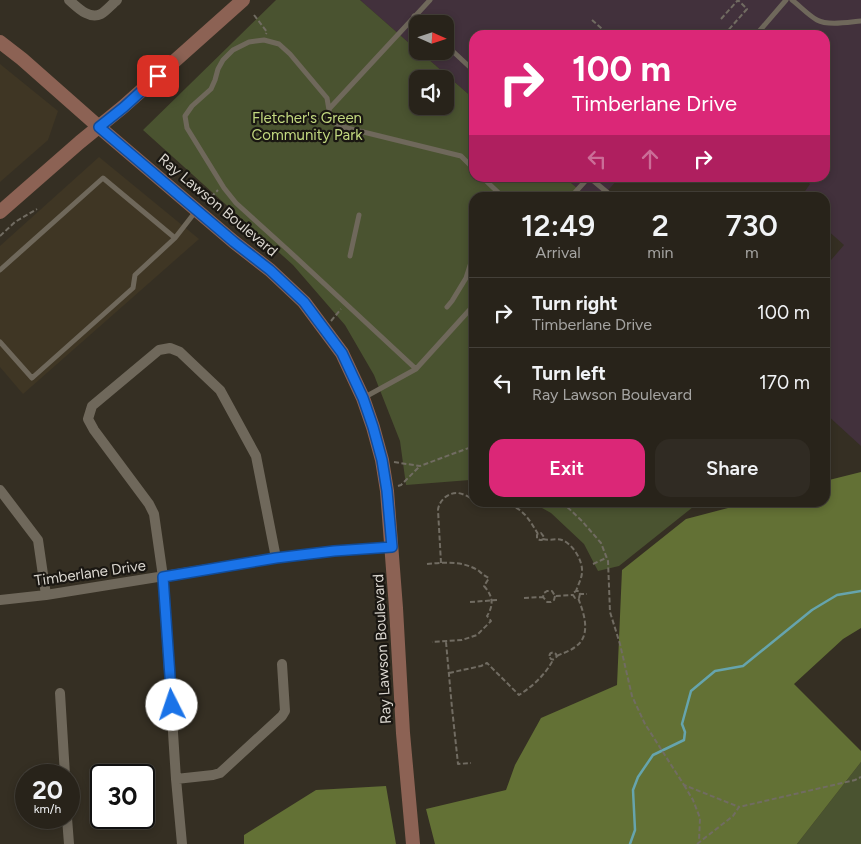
<!DOCTYPE html>
<style>
body{margin:0;font-family:Figtree,sans-serif;background:#302b23;color:#f1f3f6;height:100vh;display:flex;flex-direction:column;font-size:19px;white-space:nowrap}
*{box-sizing:border-box;margin:0}
p{font-size:16px;color:#a5a4a2}
.icon{flex:none;width:28px;height:28px;fill:none;stroke:currentColor;stroke-width:2;stroke-linecap:round;stroke-linejoin:round}
.map{position:relative;flex:1;overflow:hidden}
.drawer{position:absolute;left:469px;top:192px;width:361px;height:315px;display:flex;flex-direction:column;background:#28231a;border-radius:15px;box-shadow:0 2px 8px #0003,0 0 0 1px #444039}
.drawer>*{flex:none}
.top-card{position:absolute;left:469px;top:30px;width:361px;height:152px;border-radius:15px;box-shadow:0 2px 8px #0003,0 0 0 1px #444039;background:#db2777;color:#fff;overflow:hidden}
.needle{width:32px;rotate:93deg}
.buttons{position:absolute;left:409px;top:15px;display:grid;gap:10px}
.buttons a{display:grid;place-items:center;width:45px;height:45px;border-radius:10px;background:#28231a;box-shadow:0 2px 8px #0003,0 0 0 1px #444039;font-size:25px}
.speed{position:absolute;left:15px;top:764px;display:flex;gap:10px;font-size:25px;font-weight:700;text-align:center}
.speed>*{display:grid;place-content:center;width:65px;height:65px;border-radius:50%;background:#28231a;box-shadow:0 2px 8px #0003,0 0 0 1px #444039;line-height:1}
.speed small{font-size:12px;font-weight:400}
.speed .limit{border:2px solid #111;border-radius:8px;background:#fff;color:#111}
.pin{position:absolute;display:grid;place-items:center;width:42px;height:42px;color:#fff;margin:-21px;border-radius:10px;box-shadow:0 2px 8px #0006}
.me{position:absolute;width:55px;margin:-28px;rotate:356deg;stroke-linejoin:round;filter:drop-shadow(0 0 4px #0008)}
.turn{display:flex;align-items:center;gap:18px;height:105px;padding:0 20px;font-size:22px}
.turn .icon{width:65px;height:65px;stroke-width:2.5}
.turn b{display:block;font-size:35px;line-height:42px}
.lanes{display:flex;align-items:center;height:48px;padding:0 20px;background:#0003;justify-content:center;gap:25px;direction:ltr}
.lanes .off{opacity:.35}
.eta{display:flex;justify-content:space-evenly;align-items:center;height:85px;text-align:center}
.eta b{font-size:30px;font-weight:600;line-height:35px}
.primary-button{display:flex;gap:10px;margin-top:auto;padding:10px 20px}
.primary-button a{flex:1;height:58px;border-radius:15px;background:#db2777;color:#fff;font-size:20px;font-weight:600;line-height:58px;text-align:center}
.primary-button a+a{background:#302b23;color:#f1f3f6}
ul{padding:0;list-style:none}
li{display:flex;align-items:center;gap:15px;height:70px;padding:0 20px;border-top:1px solid #444039}
li div{flex:1}
li b{display:block;font-size:19px}
li em{font-style:normal}
.map>svg:first-child{display:block}
</style>
<div class="map">
<svg width="861" height="844" viewBox="0 0 861 844">
<rect width="100%" height="100%" fill="#352f23"/>
<path fill="#3f3624" d="M0,64L58,111L48,140L0,182Z
M99,157L199,239L23,394L0,367V246Z"/>
<path fill="#42313c" d="M360,0H861V446L825,413V267L844,245L825,228V198L801,197L810,184L803,178H825V35H474V99L419,51H445V24H418L417,50Z
M565,178H619L601,198L588,197Z"/>
<path fill="#4a5330" fill-rule="evenodd" d="M276,0H360L417,50L418,51H419L474,99V178H565L588,197L474,198V482L470,480L406,485L400,441L374,375L345,325L293,265L143,130ZM418,79H445V106H418Z
M533,503L698,502V503L619,566L598,571L584,544L551,513Z
M861,762V844H797Z"/>
<path fill="#637135" d="M861,472V628L843,639L794,684L861,751V762L797,844H435L426,809L506,790L515,765L541,718L617,685L622,570L686,519L747,503L825,502V481Z
M386,786L396,844H244V835L316,790Z"/>
<g fill="none" stroke-linecap="round" stroke-linejoin="round">
<path stroke="#66a4ad" stroke-width="2.5" d="M630,844L635,830L633,790L638,777L653,755L684,740L685,732L682,724L691,691L715,671L743,666L812,610L837,595L861,591"/>
<path stroke="#716c62" stroke-width="2" stroke-dasharray="5 2.5" stroke-linecap="butt" d="M254,15L267,32L266,34
M721,19L738,0
M592,20L609,35
M724,35L747,9L738,0
M825,142L830,136
M211,197L218,190
M0,236L15,222L37,209
M331,321L341,309
M394,462L420,466L474,446
M398,486L401,485L420,466
M479,502C488,505 497,503 507,505C523,507 530,521 538,534L541,533L544,537L542,540H540L537,539V535L538,534
M562,502L582,521L601,543L608,561L610,612L620,644L632,696L645,724L684,785L739,807
M543,539C550,541 556,538 562,540C573,544 583,561 582,572C582,578 578,585 576,591
M441,563L438,510C439,500 449,492 458,493C464,494 469,497 474,500
M427,564C445,562 464,561 479,571C482,574 485,576 489,578L484,586C493,596 494,605 487,616L491,621L477,635L462,640L432,642
M593,564L606,558
M580,594L579,598H575L573,595V593L576,591H579L580,594H587
M555,596L554,600L551,602H547L543,597L544,593L547,591H552L555,596L573,595
M524,598L543,597
M470,602L497,600
M446,642L452,708L458,764L471,763
M549.5 656a3.5 3.5 0 1 1 7 0a3.5 3.5 0 1 1-7 0Z
M557,656C563,653 570,651 575,647C592,636 584,613 578,598
M449,673L481,666L487,663L519,695C533,686 545,675 553,660
M684,785L693,800L700,818L699,841
M697,844L733,816L739,807L855,780L861,777"/>
<path stroke="#6f685b" stroke-width="5" d="M792,0C800,6 808,15 817,20C828,26 849,22 861,21
M414,16L422,24
M756,35L786,0
M445,44L474,71
M329,109L430,0
M483,178L504,198
M590,178L614,198
M570,198L588,178
M350,256L359,215
M0,270L103,178L175,238
M447,307L452,301L466,278L474,253
M0,342L32,378L133,288L135,275L175,238L196,211
M416,369L289,251L236,203L224,188L187,128L185,116L192,106L211,89L215,80L218,69L223,60L233,50L249,42L264,40L279,44L290,54L327,98L330,116L333,122L343,127L461,156L474,169
M365,397L416,369L474,305"/>
<path stroke="#6f685b" stroke-width="10" d="M69,0C77,7 89,20 101,14C106,11 112,4 117,0
M0,490L38,540L46,595
M0,600L46,595L276,558L334,551L392,547
M60,693L65,775
M176,779L213,775L220,773L282,716L285,711L282,664
M67,818L69,844
M182,844L176,779L163,577L154,514L149,504L94,430L88,419L92,406L159,350L170,348L180,352L220,390L256,456L276,558"/>
<path stroke="#8c6254" stroke-width="14" d="M0,42L22,59L99,127L234,242L270,270L304,302L342,353L363,398L373,427L382,460L387,491L396,608L403,733L413,844
M0,212L80,142L123,107L243,0"/>
</g>
<g fill="none" stroke-linecap="round" stroke-linejoin="round">
<defs>
<path id="route" d="M158,76L124,107L99,127L234,242L270,270L304,302L342,353L363,398L373,427L382,460L387,491L392,547L334,551L276,558L163,577L172,705"/>
</defs>
<use href="#route" stroke="#114b97" stroke-width="12"/>
<use href="#route" stroke="#1a73e8" stroke-width="9"/>
</g>
<g text-anchor="middle" dominant-baseline="central" stroke-width="4.5" stroke-linejoin="round" paint-order="stroke">
<g font-size="15" fill="#c2d87f" stroke="#1a1712">
<text x="307" y="118">Fletcher's Green<tspan x="307" dy="17">Community Park</tspan></text>
</g>
<g font-size="15" fill="#dad6cf" stroke="#1a1712">
<text transform="translate(218 205) rotate(40)">Ray Lawson Boulevard</text>
<text transform="translate(90 573) rotate(-8)">Timberlane Drive</text>
<text transform="translate(382 649) rotate(-93)">Ray Lawson Boulevard</text>
</g>
</g>
</svg>
<div class="buttons">
<a><svg class="needle" viewBox="-14 -14 28 28"><path d="M0-13l5 13h-10z" fill="#e53935"/><path d="M0 13l5-13h-10z" fill="#a5a4a2"/></svg></a>
<a><svg class="icon" aria-label="sound" viewBox="0 0 24 24"><path d="M4 9h4l5-4v14l-5-4H4zM17 9q2 3 0 6"/></svg></a>
</div>
<div class="speed"><div>20<small>km/h</small></div><div class="limit">30</div></div>
<div class="pin" style="left:158px;top:76px;background:#d93025"><svg class="icon" aria-label="arrive" viewBox="0 0 24 24"><path d="M6 21V4h12l-3 4 3 4H6"/></svg></div>
<svg class="me" style="left:172px;top:705px" viewBox="-20 -20 40 40"><circle r="19" fill="#fff"/><path d="M0-13L10 11 0 6-10 11z" fill="#1a73e8"/></svg>
<div class="top-card">
<div class="turn"><svg class="icon" aria-label="right" viewBox="0 0 24 24"><path d="M7 20v-9h11M14 6l5 5-5 5"/></svg><div><b>100 m</b>Timberlane Drive</div></div>
<div class="lanes"><svg class="icon off" aria-label="left" viewBox="0 0 24 24"><path d="M17 20v-9H6M10 6l-5 5 5 5"/></svg><svg class="icon off" aria-label="ahead" viewBox="0 0 24 24"><path d="M12 20V5M6 11l6-6 6 6"/></svg><svg class="icon" aria-label="right" viewBox="0 0 24 24"><path d="M7 20v-9h11M14 6l5 5-5 5"/></svg></div>
</div>
<section class="drawer">
<div class="eta">
<div><b>12:49</b><p>Arrival</p></div>
<div><b>2</b><p>min</p></div>
<div><b>730</b><p>m</p></div>
</div>
<ul>
<li><svg class="icon" aria-label="right" viewBox="0 0 24 24"><path d="M7 20v-9h11M14 6l5 5-5 5"/></svg><div><b>Turn right</b><p>Timberlane Drive</p></div><em>100 m</em></li>
<li><svg class="icon" aria-label="left" viewBox="0 0 24 24"><path d="M17 20v-9H6M10 6l-5 5 5 5"/></svg><div><b>Turn left</b><p>Ray Lawson Boulevard</p></div><em>170 m</em></li>
</ul>
<div class="primary-button"><a>Exit</a><a>Share</a></div>
</section>
</div>
